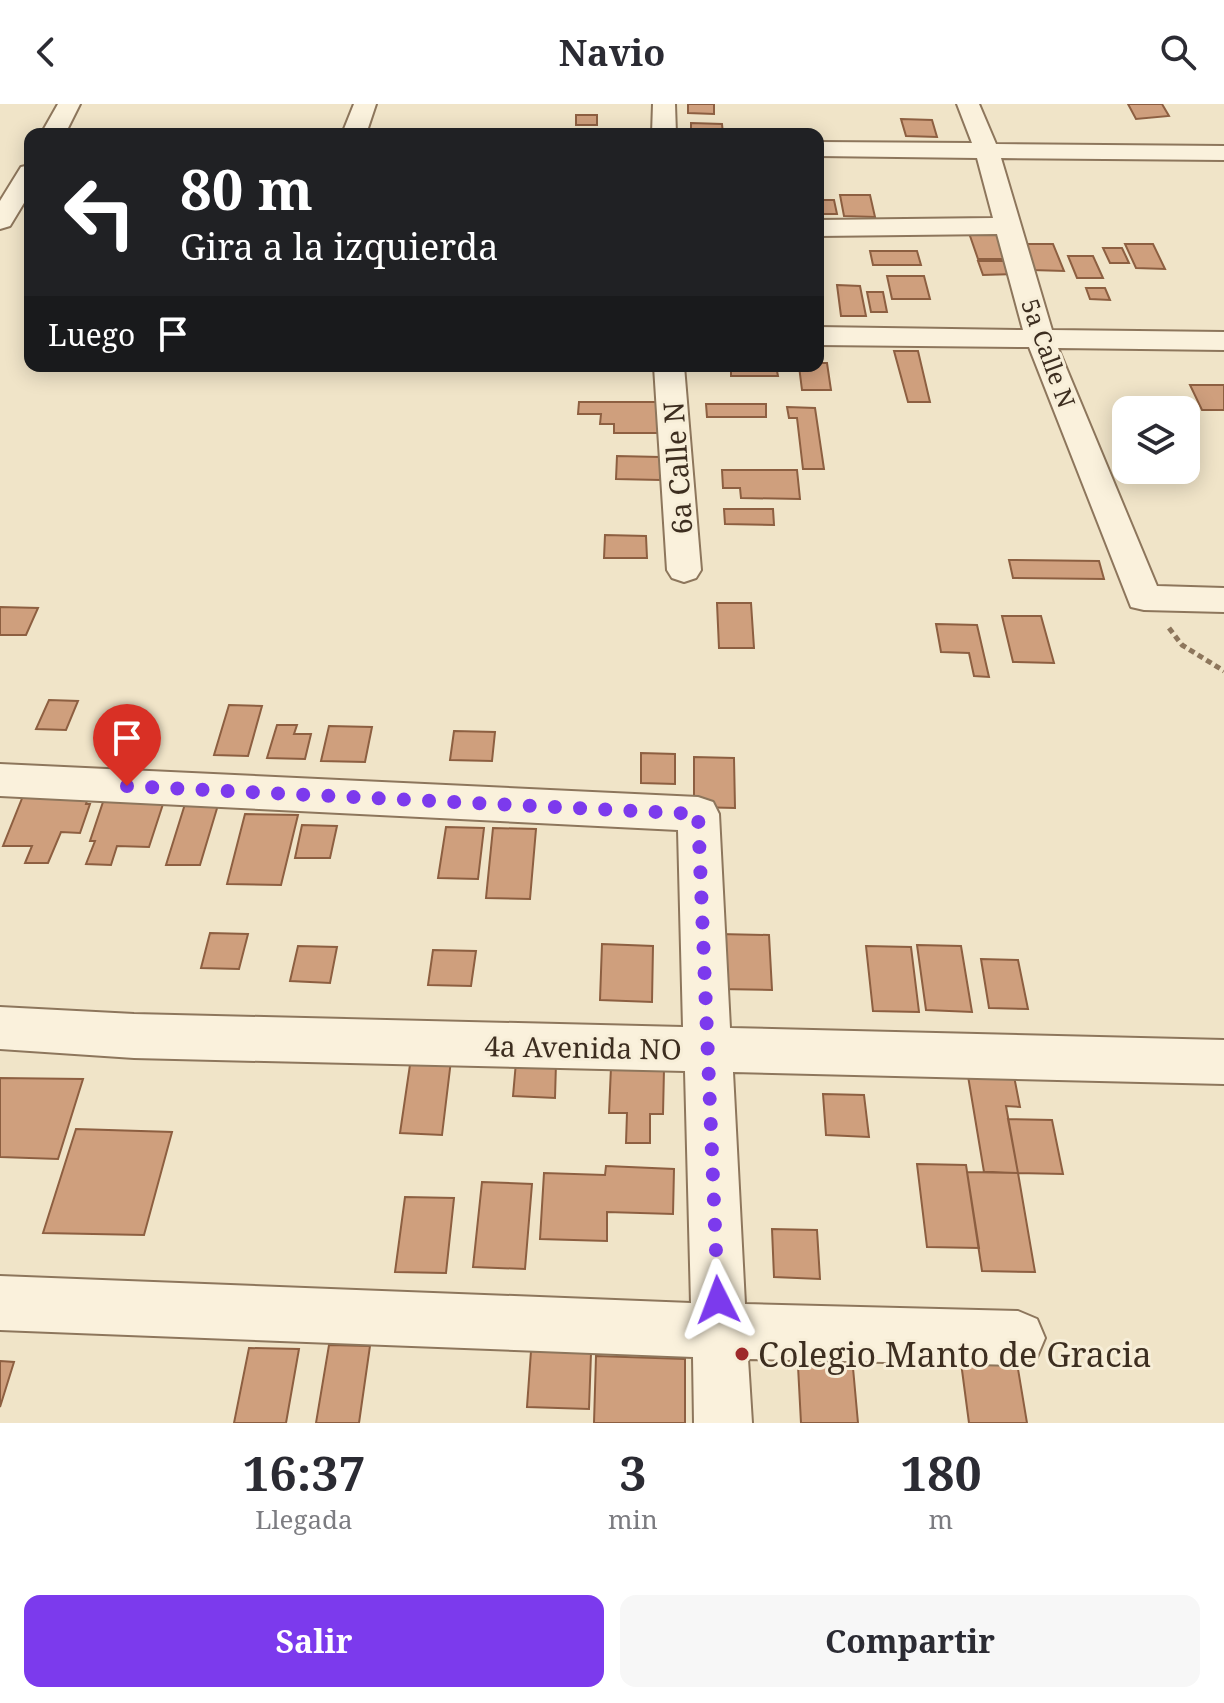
<!DOCTYPE html>
<html lang="es">
<style>
body{margin:0;font-family:"Noto Serif",serif;background:#f7f7f7;color:#2b2b33;height:100vh;display:flex;flex-direction:column;font-size:30px;white-space:nowrap}
*{box-sizing:border-box;margin:0}
p{font-size:26px;color:#7c7c81}
.icon{flex:none;width:44px;height:44px;fill:none;stroke:currentColor;stroke-width:2;stroke-linecap:round;stroke-linejoin:round}
.map{position:relative;height:1319px;overflow:hidden}
.drawer{display:flex;flex-direction:column;background:#fff;flex:1}
.drawer>*{flex:none}
.guide{position:absolute;left:24px;top:24px;width:800px;height:244px;border-radius:16px;box-shadow:0 4px 20px #0003;background:#202124;color:#fff;overflow:hidden}
.fabs{position:absolute;left:1112px;top:292px;display:grid;gap:16px}
.fabs a{display:grid;place-items:center;width:88px;height:88px;border-radius:16px;background:#fff;box-shadow:0 4px 20px #0003;font-size:40px}
.pin{position:absolute;display:grid;place-items:center;width:68px;height:68px;color:#fff;margin:-82px -34px;border-radius:50% 50% 50% 0;rotate:-45deg;box-shadow:0 0 8px #0007}
.pin .icon{rotate:45deg}
.me{position:absolute;width:88px;margin:-44px;rotate:357deg;stroke-linejoin:round;filter:drop-shadow(0 0 6px #0008)}
.turn{display:flex;align-items:center;gap:28px;height:168px;padding:0 24px;font-size:36px}
.turn .icon{width:104px;height:104px;stroke-width:2.5}
.turn b{display:block;font-size:56px;line-height:68px}
.then{display:flex;align-items:center;height:76px;padding:0 24px;background:#0003;gap:16px;font-size:30px}
.eta{display:flex;justify-content:space-evenly;align-items:center;height:136px;text-align:center}
.eta b{font-size:48px;font-weight:700;line-height:56px}
.primary-button{display:flex;gap:16px;margin-top:auto;padding:16px 24px}
.primary-button a{flex:1;height:92px;border-radius:16px;background:#7c3aed;color:#fff;font-size:32px;font-weight:700;line-height:92px;text-align:center}
.primary-button a+a{background:#f7f7f7;color:#2b2b33}
header{display:flex;justify-content:space-between;align-items:center;height:104px;padding:0 24px;background:#fff;font-size:36px;font-weight:700}
.map>svg:first-child{display:block}
</style>
<header><svg class="icon" aria-label="back" viewBox="0 0 24 24"><path d="M15 5l-7 7 7 7"/></svg>Navio<svg class="icon" aria-label="search" viewBox="0 0 24 24"><circle cx="10" cy="10" r="6"/><path d="M15 15l6 6"/></svg></header>
<div class="map">
<svg width="1224" height="1319" viewBox="0 0 1224 1319">
<rect width="100%" height="100%" fill="#f0e4c8"/>
<path fill="#cf9f7d" stroke="#8d5f41" stroke-width="2" d="M688,0H714V10L688,9Z
M1128,0H1162L1169,12L1136,15Z
M576,11H597V21H576Z
M901,15L932,16L937,33L906,32Z
M691,19L722,20L723,30H691Z
M840,91H870L875,113L844,112Z
M818,96H834L837,110H818Z
M969,129H1003L1014,155H978Z
M1022,140H1053L1064,167L1032,166Z
M1125,140H1153L1165,165L1136,164Z
M1103,144H1122L1129,159H1110Z
M870,147H917L921,161H873Z
M1068,152H1093L1103,174H1077Z
M978,157H1009L1015,170L983,171Z
M887,172H924L930,195H892Z
M837,181L860,182L866,212H841Z
M1086,184H1105L1110,196L1090,195Z
M867,188H883L887,208H871Z
M894,247H918L930,298H908Z
M818,259H827L831,286H802L799,262Z
M731,262H776L778,272H731Z
M1190,281H1224V306H1202Z
M579,298H665V329H614V320H600L601,310H578Z
M706,300H766V313H707Z
M787,303L815,304L824,365H803L797,314H789Z
M617,352L660,353V376L616,375Z
M722,366H797L800,395L741,394L740,384H723Z
M724,405H773L774,421L725,420Z
M605,431L646,432L647,454H604Z
M1009,456L1099,457L1104,475L1013,474Z
M717,499H751L754,544H719Z
M0,503L38,504L26,531H0Z
M1002,512H1041L1054,559L1013,558Z
M936,520L977,521L989,573L974,572L969,549L941,548Z
M49,596L78,597L66,626L36,625Z
M229,601L262,602L248,652L214,651Z
M277,621H297L294,630H311L305,655L267,654Z
M329,622L372,623L365,658L321,657Z
M454,627L495,628L492,657L450,656Z
M641,649L675,650V680L641,679Z
M694,653L734,654L735,704L694,703Z
M90,688L86,700H90L80,729L61,728L48,759H25L32,742H3L23,692Z
M104,695L164,697L149,743L117,742L111,761L86,760L95,737H90Z
M185,700L218,701L200,761H166Z
M245,710L298,711L281,781L227,780Z
M302,721L337,722L330,754H295Z
M446,723L484,724L478,775L438,774Z
M493,724L536,725L530,795L486,794Z
M210,829L248,830L239,865L201,864Z
M719,830L769,831L772,886L720,885Z
M602,840L653,842L652,898L600,896Z
M917,841L961,842L972,908L926,906Z
M298,842L337,843L330,879L290,877Z
M866,842L911,843L919,908L873,907Z
M433,846L476,847L471,882L428,881Z
M981,855L1018,856L1028,905L989,904Z
M412,947L452,948L442,1031L400,1029Z
M516,958L556,959L555,994L513,992Z
M611,963L664,965L663,1010H650V1039H626L627,1009H609Z
M967,966L1013,967L1020,1003L1006,1002L1018,1069L984,1068Z
M0,974L83,975L58,1055L0,1053Z
M823,990L864,991L869,1033L826,1031Z
M1008,1015L1052,1016L1063,1070L1018,1069Z
M76,1025L172,1028L144,1131L43,1129Z
M917,1060L966,1061L979,1144L927,1143Z
M606,1062L674,1065L673,1110L607,1108V1137L540,1135L544,1069L605,1071Z
M967,1068L1018,1069L1035,1168L982,1167Z
M482,1078L532,1080L525,1165L473,1163Z
M405,1093L454,1094L446,1169L395,1168Z
M772,1125L817,1126L820,1175L774,1173Z
M329,1241L370,1242L359,1319H316Z
M249,1244L299,1245L286,1319H234Z
M531,1247L591,1249L589,1305L527,1303Z
M960,1251L1016,1253L1027,1319H969Z
M596,1252L685,1255V1319H594Z
M0,1257L14,1258L0,1303Z
M798,1262L853,1264L858,1319H801Z"/>
<g fill="none" stroke-linecap="round" stroke-linejoin="round">
<defs>
<path id="minor" d="M58,0H80L65,30H41Z
M354,0H376L366,30H342Z
M653,0H675L676,30H652Z
M957,0H979L996,40L1224,42V56L1001,54L1052,226L1224,228V246L1058,244L1157,482L1224,484V508L1144,506L1131,503L1029,243L818,241V223L1023,226L997,130L818,132V116L993,114L977,54L818,52V38L972,39Z
M30,61V89L10,122L0,125V97L21,63Z
M654,262H684L701,466L696,474L684,478L672,474L667,466Z
M0,660L698,693L713,698L719,710L730,924L1224,936V980L733,968L745,1200L1018,1207L1037,1215L1045,1234L1037,1253L1018,1261L748,1255L752,1319H694L693,1253L0,1226V1172L691,1199L685,967L134,954L0,945V903L134,910L683,923L678,726L0,692Z"/>
</defs>
<use href="#minor" stroke="#8d765c" stroke-width="4"/>
<path stroke="#8d765c" stroke-width="5" stroke-dasharray="6 4" stroke-linecap="butt" d="M1169,524L1182,541L1224,567"/>
<use href="#minor" fill="#faf1dc" fill-rule="evenodd"/>
</g>
<g fill="none" stroke-linecap="round" stroke-linejoin="round">
<path stroke="#7c3aed" stroke-width="14" stroke-dasharray="0 25.2" d="M127,682L698,710L718,1196"/>
</g>
<circle fill="#9e2a2b" stroke="#f7eed8" stroke-width="3" cx="742" cy="1250" r="8"/>
<g text-anchor="middle" dominant-baseline="central" stroke-width="6" stroke-linejoin="round" paint-order="stroke">
<g font-size="24" fill="#3d2e20" stroke="#f7eed8">
<text transform="translate(1049 249) rotate(70)">5a Calle N</text>
</g>
<g font-size="28" fill="#3d2e20" stroke="#f7eed8">
<text transform="translate(677 364) rotate(-94)">6a Calle N</text>
<text transform="translate(583 943) rotate(1)">4a Avenida NO</text>
</g>
<g font-size="34" fill="#3d2e20" stroke="#f7eed8" text-anchor="start">
<text x="758" y="1250">Colegio Manto de Gracia</text>
</g>
</g>
</svg>
<div class="fabs">
<a><svg class="icon" aria-label="layers" viewBox="0 0 24 24"><path d="M12 4l9 5-9 5-9-5zM3 14l9 5 9-5"/></svg></a>
</div>
<div class="pin" style="left:127px;top:682px;background:#d93025"><svg class="icon" aria-label="arrive" viewBox="0 0 24 24"><path d="M6 21V4h12l-3 4 3 4H6"/></svg></div>
<svg class="me" style="left:718px;top:1196px" viewBox="-20 -20 40 40"><path d="M0-17L14 15 0 8-14 15z" fill="#7c3aed" stroke="#fff" stroke-width="4"/></svg>
<div class="guide">
<div class="turn"><svg class="icon" aria-label="left" viewBox="0 0 24 24"><path d="M17 20v-9H6M10 6l-5 5 5 5"/></svg><div><b>80 m</b>Gira a la izquierda</div></div>
<div class="then">Luego<svg class="icon" aria-label="arrive" viewBox="0 0 24 24"><path d="M6 21V4h12l-3 4 3 4H6"/></svg></div>
</div>
</div>
<section class="drawer">
<div class="eta">
<div><b>16:37</b><p>Llegada</p></div>
<div><b>3</b><p>min</p></div>
<div><b>180</b><p>m</p></div>
</div>
<div class="primary-button"><a>Salir</a><a>Compartir</a></div>
</section>
